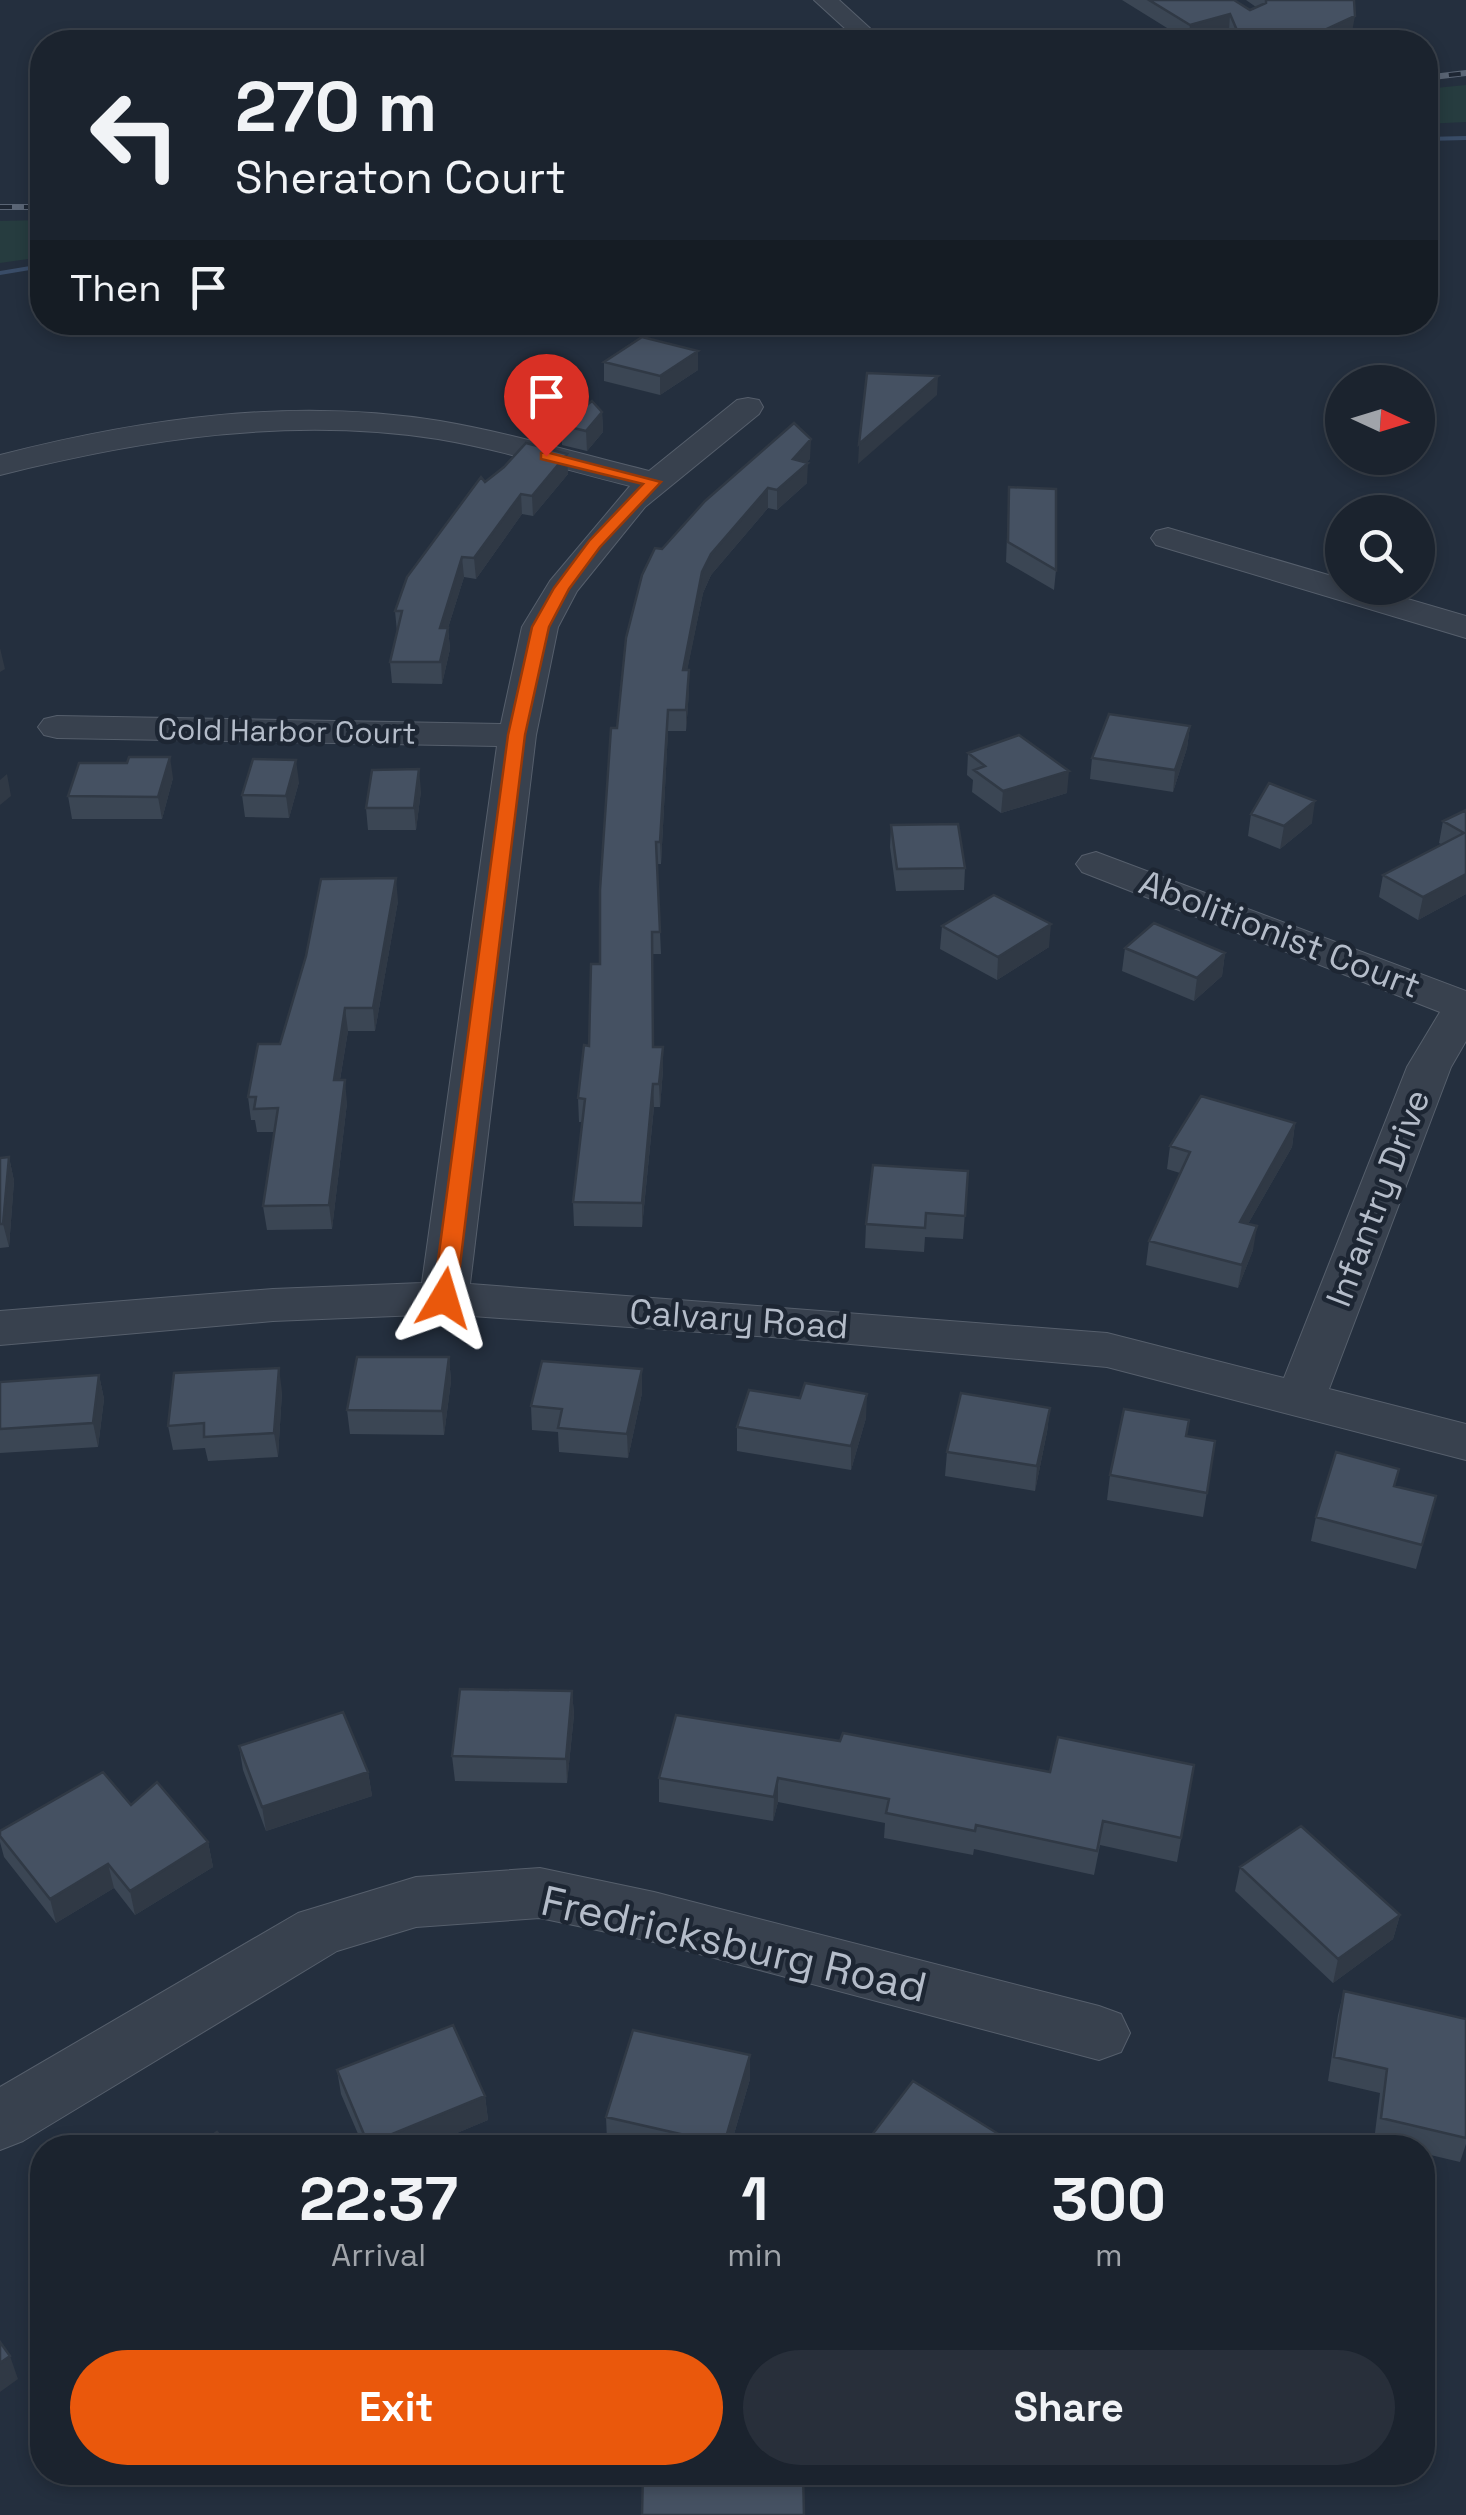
<!DOCTYPE html>
<style>
body{margin:0;font-family:"Space Grotesk",sans-serif;background:#282f3a;color:#f1f3f6;height:100vh;display:flex;flex-direction:column;font-size:38px;white-space:nowrap}
*{box-sizing:border-box;margin:0}
p{font-size:32px;color:#a0a4aa}
.icon{flex:none;width:55px;height:55px;fill:none;stroke:currentColor;stroke-width:2;stroke-linecap:round;stroke-linejoin:round}
.map{position:relative;flex:1;overflow:hidden}
.drawer{position:absolute;left:30px;top:2135px;width:1405px;height:350px;display:flex;flex-direction:column;background:#1b232e;border-radius:40px;box-shadow:0 5px 15px #0003,0 0 0 2px #39404a}
.drawer>*{flex:none}
.banner{position:absolute;left:30px;top:30px;width:1408px;height:305px;border-radius:40px;box-shadow:0 5px 15px #0003,0 0 0 2px #39404a;background:#1b232e;color:#f1f3f6;overflow:hidden}
.needle{width:65px;rotate:94deg}
.fabs{position:absolute;left:1325px;top:365px;display:grid;gap:20px}
.fabs a{display:grid;place-items:center;width:110px;height:110px;border-radius:50%;background:#1b232e;box-shadow:0 5px 15px #0003,0 0 0 2px #39404a;font-size:50px}
.pin{position:absolute;display:grid;place-items:center;width:85px;height:85px;color:#fff;margin:-102px -42px;border-radius:50% 50% 50% 0;rotate:-45deg;box-shadow:0 0 10px #0007}
.pin .icon{rotate:45deg}
.me{position:absolute;width:110px;margin:-55px;rotate:7deg;stroke-linejoin:round;filter:drop-shadow(0 0 8px #0008)}
.turn{display:flex;align-items:center;gap:35px;height:210px;padding:0 40px;font-size:45px}
.turn .icon{width:130px;height:130px;stroke-width:2.5}
.turn b{display:block;font-size:70px;line-height:85px}
.then{display:flex;align-items:center;height:95px;padding:0 40px;background:#0003;gap:20px;font-size:38px}
.eta{display:flex;justify-content:space-evenly;align-items:center;height:170px;text-align:center}
.eta b{font-size:60px;font-weight:800;line-height:70px}
.cta{display:flex;gap:20px;margin-top:auto;padding:20px 40px}
.cta a{flex:1;height:115px;border-radius:60px;background:#ea580c;color:#fff;font-size:40px;font-weight:800;line-height:115px;text-align:center}
.cta a+a{background:#282f3a;color:#f1f3f6}
.map>svg:first-child{display:block}
</style>
<div class="map">
<svg width="1466" height="2515" viewBox="0 0 1466 2515">
<rect width="100%" height="100%" fill="#242f3e"/>
<path fill="#263c3f" d="M1466,85V122L1425,124V89Z
M42,220V257L0,263V221Z"/>
<g fill="none" stroke-linecap="round" stroke-linejoin="round">
<path fill="#394c67" fill-rule="evenodd" d="M1466,136V140L1425,141V137Z
M42,264V268L0,275V271Z"/>
<defs>
<path id="minor" d="M814,0H839L885,42H860Z
M748,398L759,400L763,407L759,414L645,507L577,591L558,627L536,735L470,1284L1107,1333L1284,1378L1407,1067L1440,1012L1082,872L1076,864L1082,856L1096,852L1466,991V1041L1451,1067L1329,1389L1466,1424V1460L1107,1367L772,1337L444,1314L273,1321L0,1345V1311L273,1289L422,1283L497,746L57,738L44,735L38,727L44,719L57,716L501,724L522,627L550,581L630,486C566,470 503,450 438,439C289,416 144,439 0,475V455C144,418 292,397 440,421C511,433 579,454 649,471L737,400Z
M1168,528L1342,579V588H1370L1466,616V638L1156,545L1151,538L1156,531Z
M540,1868L654,1892L1099,2006L1121,2014L1130,2033L1121,2052L1099,2060L654,1942L540,1918L416,1927L337,1951L23,2141L0,2150V2087L298,1913L416,1877Z"/>
</defs>
<use href="#minor" stroke="#565f6c" stroke-width="2"/>
<use href="#minor" fill="#38414e" fill-rule="evenodd"/>
<defs>
<path id="rail" d="M1425,78L1466,73
M0,207H42"/>
</defs>
<use href="#rail" stroke="#5a6575" stroke-width="6"/>
<use href="#rail" stroke="#1d2633" stroke-width="4" stroke-dasharray="12" stroke-linecap="butt"/>
</g>
<path fill="#3b4654" d="M1122,0H1234L1250,10L1256,7L1246,0H1354L1352,32L1330,42H1234L1229,30L1188,41Z
M698,351V370L660,395L604,381V362Z
M602,412L603,432L587,451L562,445L561,425Z
M567,454L568,474L533,516L522,514L476,579L464,577L448,628L450,649L442,684L392,683L390,662L397,632L395,611L485,482Z
M810,459L807,462V483L777,510L768,508L711,575L703,593L687,670H689V691L686,731H668L661,864H657L661,954H653V1047L663,1070L660,1107H654L642,1227L574,1226L573,1202L583,1122H579L578,1098L589,1046L600,964L617,728L662,549Z
M1009,487L1056,570L1054,590L1006,562Z
M1190,726L1187,748L1173,792L1090,779L1092,758Z
M968,753L1067,793L1001,813L972,792L973,780L967,775Z
M173,778L162,819H72L68,796Z
M299,782L289,818L245,817L242,795Z
M421,791L416,830H368L366,808Z
M1466,810V894L1418,920L1379,897L1383,875L1441,844L1439,843L1443,821Z
M1251,814L1312,823L1280,849L1248,836Z
M891,825L965,868L964,890L896,891L890,847Z
M398,901L375,1031H348L340,1080L347,1103L332,1229L267,1230L263,1206L274,1132H257L255,1120H251L248,1097L280,1044Z
M942,926L1049,947L997,980L940,949Z
M1125,948L1225,953L1222,976L1194,1001L1122,971Z
M1295,1123L1292,1147L1248,1224L1253,1250L1238,1288L1146,1265L1149,1241L1180,1173L1167,1169L1170,1146Z
M9,1157L14,1181L9,1247L0,1248V1158Z
M968,1171L963,1239L925,1237L924,1252L865,1248L866,1224Z
M449,1357L451,1381L444,1435L350,1434L347,1410Z
M642,1369V1393L628,1458L559,1452L558,1432L532,1430L531,1406Z
M99,1375L104,1399L98,1447L0,1453V1382Z
M282,1392L278,1457L208,1461L205,1448L173,1450L168,1426Z
M800,1398L866,1418L851,1470L737,1451V1427Z
M1050,1408L1047,1432L1035,1491L945,1476L947,1452Z
M1186,1436L1215,1441L1203,1517L1107,1500L1110,1475Z
M1399,1469L1395,1486L1436,1496L1416,1569L1311,1541L1316,1517Z
M572,1691L574,1715L567,1783L455,1781L452,1756Z
M840,1741L1050,1772L1194,1765L1177,1862L1100,1845L1094,1875L974,1849L973,1855L884,1838L885,1823L778,1802L773,1821L659,1802V1778Z
M239,1746L368,1772L372,1796L266,1831L243,1770Z
M131,1805L208,1842L213,1867L135,1915L114,1888L56,1923L4,1857L0,1842V1831Z
M1240,1867L1400,1915L1393,1939L1333,1983L1235,1891Z
M1344,1991L1466,2019V2144L1460,2162L1422,2153V2148H1399L1374,2141L1380,2093L1328,2081L1338,2015Z
M337,2070L485,2096L488,2120L421,2148H364L341,2094Z
M750,2079L730,2148H636L607,2141L606,2117Z"/>
<path fill="#303945" d="M1230,14L1229,30L1188,41L1190,25Z
M1355,16L1352,32L1330,42H1301Z
M698,351V370L660,395V376Z
M938,376L937,395L858,464L859,444Z
M602,412L603,432L587,451L586,431Z
M811,439L810,459L805,465L808,463L807,483L777,510V490L793,459Z
M567,454L568,474L533,516L532,496Z
M768,488V508L711,575L703,593L683,691V670L702,572L711,554Z
M521,494L522,514L476,579L474,558Z
M462,557L464,577L448,628L450,649L442,684L440,628Z
M0,648L5,669L0,672Z
M689,670V691L686,731V710Z
M668,710V731L661,864L660,842Z
M1190,726L1187,748L1173,792L1175,770Z
M170,757L173,778L162,819L158,797Z
M296,760L299,782L289,818L286,796Z
M419,769L421,791L416,830L414,808Z
M1069,771L1067,793L1001,813L1003,791Z
M7,774L11,796L0,805V780Z
M1315,801L1312,823L1280,849L1284,826Z
M1466,874V894L1418,920L1423,897Z
M396,878L398,901L375,1031L373,1008Z
M1051,924L1049,947L997,980L998,957Z
M1225,953L1222,976L1194,1001L1197,978Z
M345,1008L348,1031L336,1103L334,1080Z
M663,1047V1070L660,1107L659,1084Z
M345,1080L347,1103L332,1229L329,1205Z
M653,1084L654,1107L642,1227V1203Z
M1295,1123L1292,1147L1236,1245L1240,1222Z
M9,1157L14,1181L9,1247L3,1224Z
M1257,1226L1253,1250L1238,1288L1242,1265Z
M449,1357L451,1381L444,1435L442,1411Z
M279,1368L282,1392L278,1457L274,1433Z
M642,1369V1393L628,1458L627,1434Z
M99,1375L104,1399L98,1447L93,1423Z
M867,1394L866,1418L851,1470V1446Z
M1050,1408L1047,1432L1035,1491L1037,1466Z
M572,1691L574,1715L567,1783L566,1759Z
M368,1772L372,1796L266,1831L262,1807Z
M778,1778V1802L773,1821L774,1797Z
M208,1842L213,1867L135,1915L130,1891Z
M108,1864L114,1888L56,1923L50,1899Z
M1400,1915L1393,1939L1333,1983L1338,1959Z
M750,2055V2079L730,2148H724Z
M485,2096L488,2120L421,2148H369L368,2144Z
M10,2356L18,2379L0,2392V2363Z"/>
<path fill="#455162" stroke="#303945" stroke-width="2.5" d="M1149,0H1234L1250,10L1266,3V0H1354L1355,16L1301,41H1254L1251,35H1239L1230,14L1190,25Z
M642,337L698,351L660,376L604,362Z
M867,373L938,376L859,444Z
M592,401L602,412L586,431L561,425Z
M794,423L811,439L793,459L808,463L777,490L768,488L711,554L702,572L683,670H689L686,710H668L660,842H656L660,932H652L653,1047H663L659,1084H653L642,1203L573,1202L585,1099L578,1098L584,1045L589,1046L591,964H600V890L611,728H617L626,638L642,575L655,548L662,549L705,501Z
M526,443L567,454L532,496L521,494L474,558L462,557L440,628H448L440,662H390L402,611H395L407,577L481,477L485,482L504,467Z
M1009,487L1056,489V570L1008,542Z
M1109,714L1190,726L1175,770L1092,758Z
M1019,735L1069,771L1003,791L974,770L985,766L968,753Z
M129,757H170L158,797L68,796L79,763H127Z
M253,759L296,760L286,796L242,795Z
M419,769L414,808H366L372,770Z
M1269,783L1315,801L1284,826L1251,814Z
M1466,810V874L1423,897L1383,875L1464,833L1443,821Z
M958,824L965,868L897,869L891,825Z
M396,878L373,1008H345L334,1080H345L329,1205L263,1206L278,1108L254,1109L256,1097H248L258,1044H280L306,956L321,879Z
M994,895L1051,924L998,957L942,926Z
M1154,923L1225,953L1197,978L1125,948Z
M1201,1096L1295,1123L1240,1222L1257,1226L1242,1265L1149,1241L1190,1152L1170,1146Z
M9,1157L3,1224H0V1158Z
M873,1165L968,1171L965,1216L926,1213L925,1228L866,1224Z
M357,1357H449L442,1411L347,1410Z
M542,1361L642,1369L627,1434L558,1428L562,1409L531,1406Z
M279,1368L274,1433L204,1437V1423L168,1426L174,1373Z
M99,1375L93,1423L0,1429V1382Z
M805,1383L867,1394L851,1446L737,1427L749,1390L800,1398Z
M961,1393L1050,1408L1037,1466L947,1452Z
M1124,1409L1189,1420L1186,1436L1215,1441L1207,1493L1110,1475Z
M1336,1452L1399,1469L1394,1486L1436,1496L1422,1545L1316,1517Z
M460,1689L572,1691L566,1759L452,1756Z
M343,1712L368,1772L262,1807L239,1746Z
M676,1715L840,1741L843,1733L1050,1772L1058,1737L1194,1765L1181,1838L1103,1821L1097,1851L976,1825L975,1831L886,1813L889,1799L778,1778L774,1797L659,1778Z
M103,1772L131,1805L157,1782L208,1842L130,1891L108,1864L50,1899L0,1836V1831Z
M1301,1826L1400,1915L1338,1959L1240,1867Z
M1344,1991L1466,2019V2138L1381,2118L1387,2069L1334,2057Z
M453,2025L485,2096L368,2144L337,2070Z
M633,2030L750,2055L724,2144L606,2117Z
M913,2081L1021,2148H862Z
M217,2132L230,2148H194Z
M0,2342L10,2356L0,2363Z
M643,2472H803L804,2515H642Z"/>
<path fill="#ea580c" stroke="#983908" stroke-width="2.5" d="M546,452L661,482L600,547L569,589L549,627L525,735L456,1298L444,1306L433,1298L508,735L532,627L554,588L589,541L643,484L541,459V453Z"/>
<g text-anchor="middle" dominant-baseline="central" stroke-width="9" stroke-linejoin="round" paint-order="stroke">
<g font-size="30" fill="#b4bcc9" stroke="#1d2633">
<text transform="translate(287 731) rotate(1)">Cold Harbor Court</text>
</g>
<g font-size="35" fill="#b4bcc9" stroke="#1d2633">
<text transform="translate(1280 934) rotate(21)">Abolitionist Court</text>
<text transform="translate(1378 1198) rotate(-69)">Infantry Drive</text>
<text transform="translate(739 1319) rotate(4)">Calvary Road</text>
</g>
<g font-size="42" fill="#b4bcc9" stroke="#1d2633">
<text transform="translate(734 1944) rotate(13)">Fredricksburg Road</text>
</g>
</g>
</svg>
<div class="fabs">
<a><svg class="needle" viewBox="-14 -14 28 28"><path d="M0-13l5 13h-10z" fill="#e53935"/><path d="M0 13l5-13h-10z" fill="#a0a4aa"/></svg></a>
<a><svg class="icon" aria-label="search" viewBox="0 0 24 24"><circle cx="10" cy="10" r="6"/><path d="M15 15l6 6"/></svg></a>
</div>
<div class="pin" style="left:546px;top:456px;background:#d93025"><svg class="icon" aria-label="arrive" viewBox="0 0 24 24"><path d="M6 21V4h12l-3 4 3 4H6"/></svg></div>
<svg class="me" style="left:444px;top:1298px" viewBox="-20 -20 40 40"><path d="M0-17L14 15 0 8-14 15z" fill="#ea580c" stroke="#fff" stroke-width="4"/></svg>
<div class="banner">
<div class="turn"><svg class="icon" aria-label="left" viewBox="0 0 24 24"><path d="M17 20v-9H6M10 6l-5 5 5 5"/></svg><div><b>270 m</b>Sheraton Court</div></div>
<div class="then">Then<svg class="icon" aria-label="arrive" viewBox="0 0 24 24"><path d="M6 21V4h12l-3 4 3 4H6"/></svg></div>
</div>
<section class="drawer">
<div class="eta">
<div><b>22:37</b><p>Arrival</p></div>
<div><b>1</b><p>min</p></div>
<div><b>300</b><p>m</p></div>
</div>
<div class="cta"><a>Exit</a><a>Share</a></div>
</section>
</div>
